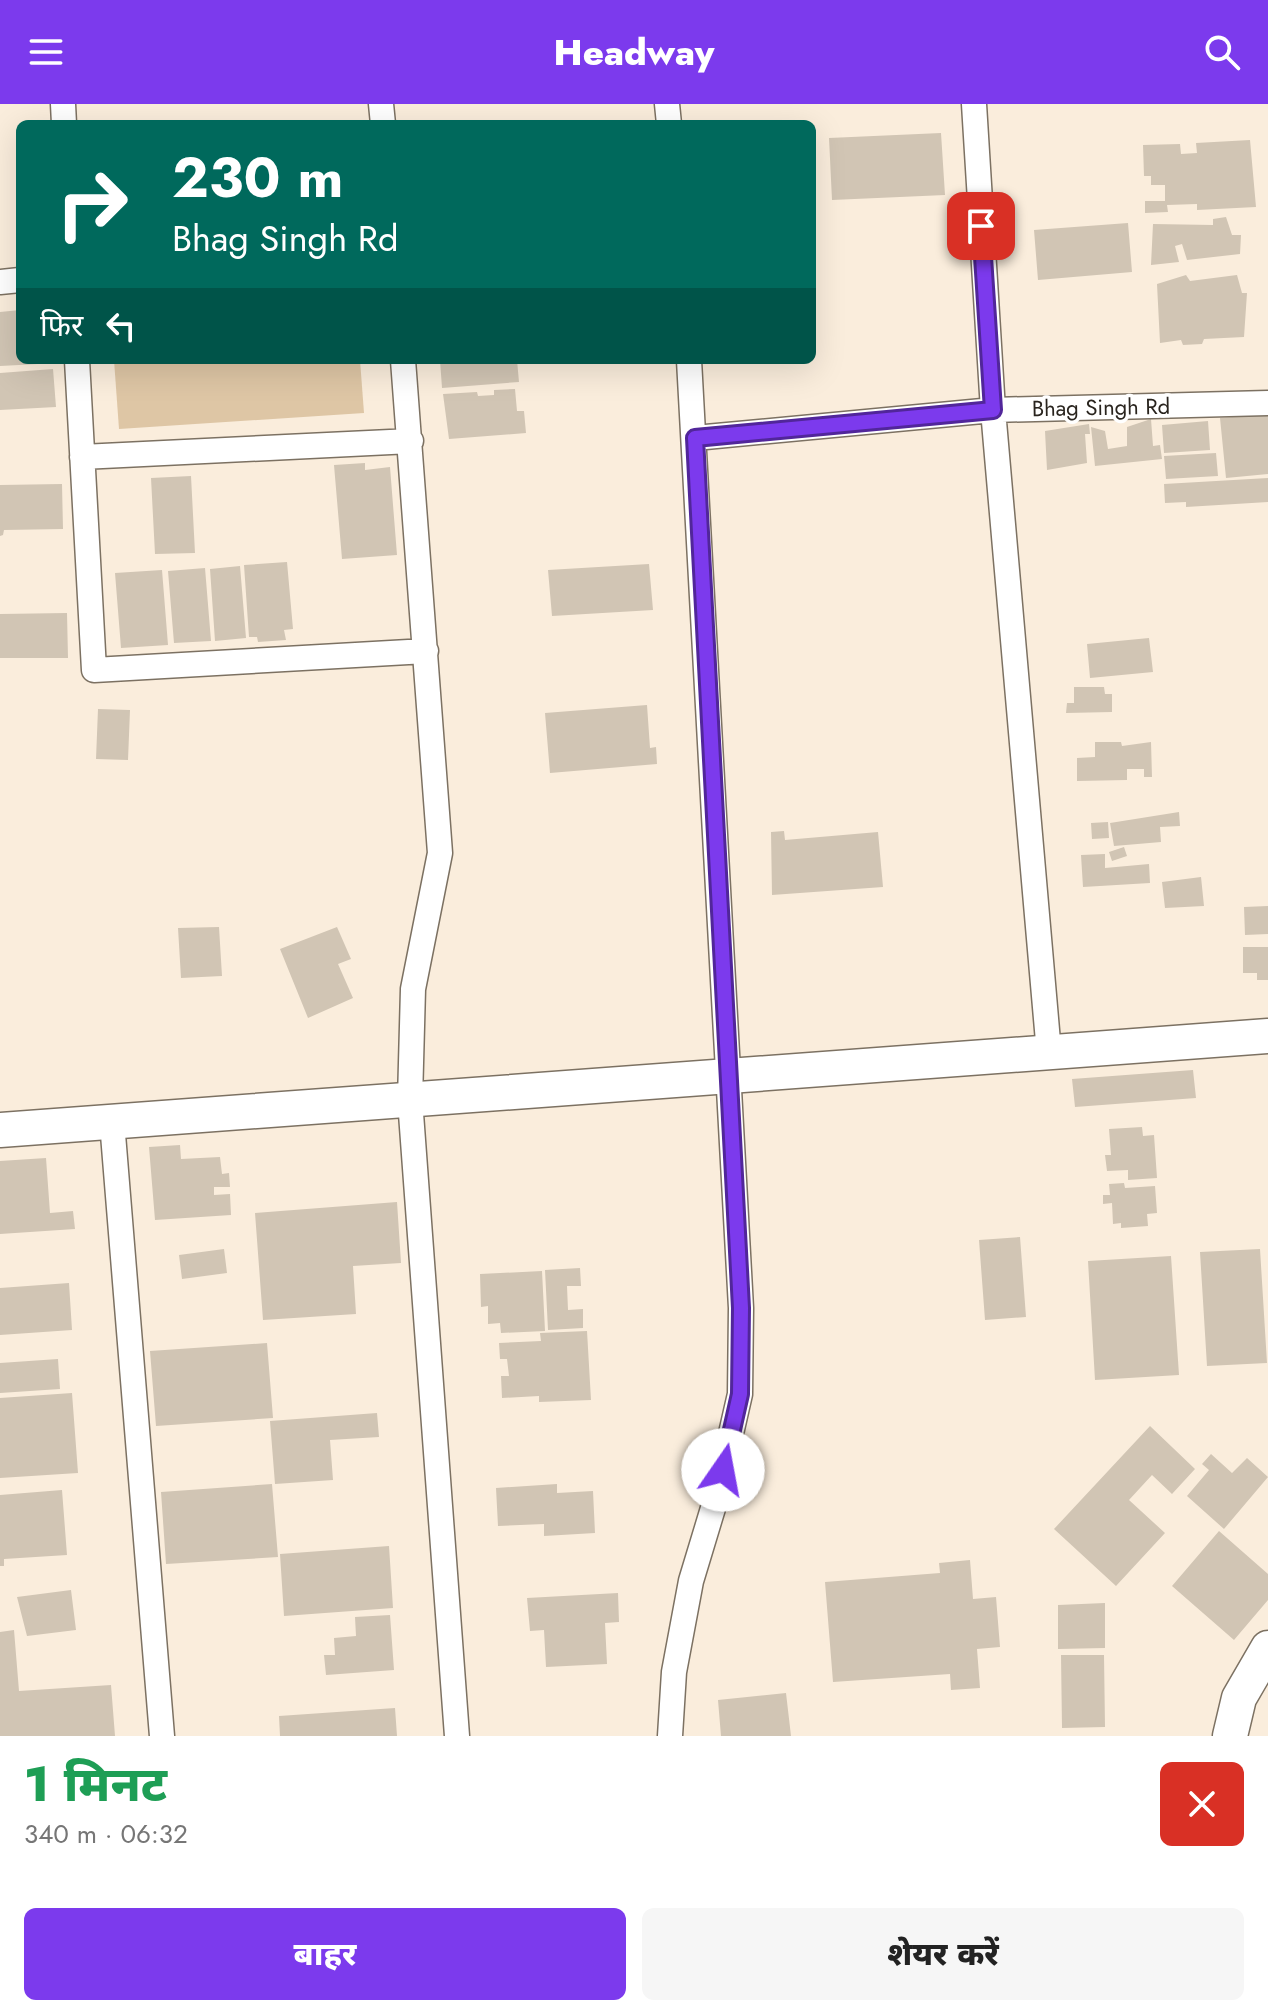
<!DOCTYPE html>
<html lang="hi">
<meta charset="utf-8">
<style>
body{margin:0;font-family:Jost,"Noto Sans Devanagari",sans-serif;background:#f6f6f6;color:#222;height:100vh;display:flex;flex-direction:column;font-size:30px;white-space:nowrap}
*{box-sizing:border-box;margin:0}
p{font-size:26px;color:#767676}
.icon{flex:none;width:44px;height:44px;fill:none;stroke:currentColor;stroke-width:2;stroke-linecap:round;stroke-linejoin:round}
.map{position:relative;height:1632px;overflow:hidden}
.drawer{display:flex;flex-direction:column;background:#fff;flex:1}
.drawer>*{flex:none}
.hud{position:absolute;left:16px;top:16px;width:800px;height:244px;border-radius:12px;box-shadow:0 8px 32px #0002;background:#00695c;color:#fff;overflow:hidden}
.pin{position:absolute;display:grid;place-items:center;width:68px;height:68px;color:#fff;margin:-34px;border-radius:16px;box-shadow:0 4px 12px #0006}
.me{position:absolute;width:88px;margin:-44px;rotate:12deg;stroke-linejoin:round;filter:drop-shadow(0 0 6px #0008)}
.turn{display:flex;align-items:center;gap:28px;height:168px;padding:0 24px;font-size:36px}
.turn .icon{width:104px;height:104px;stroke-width:2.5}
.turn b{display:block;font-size:56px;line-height:68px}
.then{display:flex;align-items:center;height:76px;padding:0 24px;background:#0003;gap:16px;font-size:30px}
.round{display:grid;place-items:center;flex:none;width:84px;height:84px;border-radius:12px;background:#f6f6f6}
.overview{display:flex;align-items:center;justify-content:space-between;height:136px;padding:0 24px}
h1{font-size:48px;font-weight:800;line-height:60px;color:#1e9e55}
.cta{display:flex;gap:16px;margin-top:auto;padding:16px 24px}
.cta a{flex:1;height:92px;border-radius:12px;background:#7c3aed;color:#fff;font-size:32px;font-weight:800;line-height:92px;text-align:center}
.cta a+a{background:#f6f6f6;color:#222}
header{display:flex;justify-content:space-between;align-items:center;height:104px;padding:0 24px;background:#7c3aed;color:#fff;font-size:36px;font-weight:800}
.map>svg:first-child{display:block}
</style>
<header><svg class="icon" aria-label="menu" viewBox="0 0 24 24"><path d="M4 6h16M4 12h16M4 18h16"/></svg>Headway<svg class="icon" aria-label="search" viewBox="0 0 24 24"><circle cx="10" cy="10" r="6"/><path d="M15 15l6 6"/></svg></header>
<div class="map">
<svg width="1268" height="1632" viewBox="0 0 1268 1632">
<rect width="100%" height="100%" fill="#faeddc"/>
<path fill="#dec6a5" d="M114,256H360L364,309L119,325Z"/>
<path fill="#d1c5b4" d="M941,29L945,91L832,96L829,34Z
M1250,36L1256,103L1197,106V100L1167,101L1168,108L1145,109V97H1165V81H1151V72H1144L1143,41L1180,40L1181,50L1197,49L1196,39Z
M1226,113L1232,131H1241L1240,150L1187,156L1182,140L1175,142L1179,158L1151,161L1153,120L1213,121V115Z
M1128,119L1132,168L1038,176L1034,126Z
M1186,171L1190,177L1237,171L1242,189H1247L1244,233L1204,235L1202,240L1183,241L1181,236L1160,239L1157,180Z
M20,206V256H57V259L0,262V208Z
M440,256H517L519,278L442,284Z
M53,265L56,303L0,306V269Z
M515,285L517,307H524L526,329L449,335L443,290L477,288L478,292L494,291V286Z
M1268,310V370L1226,374L1220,314Z
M1151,315L1153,342L1160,341L1162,355L1095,362L1091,323L1105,327L1108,345L1127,342V323Z
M1208,317L1210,346L1164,349L1162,321Z
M1089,320L1090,330H1085L1087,359L1047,366L1045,327Z
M1216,349L1218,372L1166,375L1164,352Z
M365,359V366L390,363L397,451L342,455L334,361Z
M191,372L195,449L155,450L151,374Z
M1268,374V398L1186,403V398L1165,399L1164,380Z
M62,380L63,425L4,426L3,431L0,432V381Z
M287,458L293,525L284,526L286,536L258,538L257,533H249L244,461Z
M649,460L653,506L552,512L548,466Z
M240,462L246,534L215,537L210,465Z
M205,464L211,537L174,539L168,467Z
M162,466L168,541L121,544L115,469Z
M67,509L68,554H0V510Z
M1149,534L1153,568L1090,574L1087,540Z
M1074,583H1104L1105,590H1112V608L1066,609L1067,599H1074Z
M647,601L650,644L656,643L657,660L550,669L545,609Z
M98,605L130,606L128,656L96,655Z
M1095,638H1121L1122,642L1151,638L1152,673H1144V665H1127V676L1077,677V654L1095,653Z
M1179,708L1180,722L1160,723L1161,738L1114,742L1110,719Z
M1108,718L1109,734L1092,735L1091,719Z
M784,727L785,736L878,728L883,783L772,791L771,728Z
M1124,743L1127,752L1112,757L1109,748Z
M1105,750V764L1149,760L1150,779L1083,783L1081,751Z
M1201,773L1204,802L1165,804L1162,778Z
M1268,802V830L1245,831L1244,803Z
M219,823L222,872L181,874L178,824Z
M337,823L351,855L338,860L353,894L308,914L280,845Z
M1243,843H1268V876H1257V869H1243Z
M1193,966L1196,994L1075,1003L1072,975Z
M1142,1023L1143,1032L1154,1031L1157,1074L1128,1076V1066L1107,1067L1105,1051H1111L1109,1025Z
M180,1041L181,1055L220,1053L222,1070L229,1069L230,1083H214V1091L230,1090L231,1111L155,1116L149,1043Z
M46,1054L50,1109L73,1107L75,1125L0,1130V1057Z
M1124,1079L1125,1084L1155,1082L1157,1109L1147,1110L1148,1122L1121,1124V1119L1113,1120L1112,1099L1103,1100V1091H1110L1109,1080Z
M397,1098L401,1159L353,1162L356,1210L263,1216L255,1109Z
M1020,1133L1026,1213L985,1216L979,1136Z
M224,1145L227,1169L182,1175L179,1151Z
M1260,1145L1267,1259L1207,1262L1200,1148Z
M1171,1152L1179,1271L1095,1276L1088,1157Z
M580,1164L581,1182H567L568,1206L583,1205V1224L548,1226L545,1166Z
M542,1167L545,1227L501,1229L500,1219L488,1220V1202L481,1203L480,1170Z
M69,1179L72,1226L0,1231V1184Z
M587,1227L591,1296L539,1298V1292L502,1294L501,1272H509L507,1255H500L499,1239L541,1237L540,1229Z
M267,1239L273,1314L156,1322L150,1247Z
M58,1255L60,1285L0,1289V1259Z
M72,1289L78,1369L0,1374V1294Z
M377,1309L379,1333L330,1336L333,1376L275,1380L270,1317Z
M1150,1322L1195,1365L1172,1390L1152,1371L1129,1396L1165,1429L1116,1482L1054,1425Z
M1211,1350L1232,1369L1247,1354L1268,1373L1224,1425L1187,1392L1209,1366L1202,1360Z
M272,1380L278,1453L166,1460L161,1388Z
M557,1380V1389L593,1387L595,1429L544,1432V1420L498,1422L496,1384Z
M62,1386L67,1451L4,1455V1462H0V1391Z
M1219,1427L1268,1470V1496L1234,1536L1172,1482Z
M389,1442L393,1504L284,1512L280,1450Z
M970,1456L973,1495L996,1493L1000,1543L977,1545L980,1584L951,1586L950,1570L833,1578L825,1478L940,1469L939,1459Z
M71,1486L76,1526L27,1532L17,1493Z
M618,1489L619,1518L605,1519L607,1560L546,1563L544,1526L530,1527L527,1494Z
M1105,1499V1544L1058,1545V1501Z
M390,1511L394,1566L326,1571L324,1551H335L334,1534L356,1532L355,1513Z
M14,1526L19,1587L111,1581L115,1632H0V1528Z
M1061,1551H1104L1105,1623L1062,1624Z
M786,1589L791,1632H721L718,1596Z
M395,1604L397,1632H280L279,1612Z"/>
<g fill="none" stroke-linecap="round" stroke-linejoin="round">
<defs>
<path id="street" d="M63,0L64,20
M381,0L383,20
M667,0L669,20
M974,0L993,306L1049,949
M0,178L20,176
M77,256L94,566L426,547
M403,256L440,749L413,885L410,996L457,1632
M695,334L993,306L1268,299
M82,353L411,337
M112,1018L162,1632
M670,1632L674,1568L691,1477L717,1391L740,1290L741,1204L689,256"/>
<path id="secondary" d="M0,1026L1268,932
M1230,1632L1239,1594L1268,1544"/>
</defs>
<use href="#street" stroke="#7c7162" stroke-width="27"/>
<use href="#secondary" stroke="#7c7162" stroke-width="37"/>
<use href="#street" stroke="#fff" stroke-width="24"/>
<use href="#secondary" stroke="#fff" stroke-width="34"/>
</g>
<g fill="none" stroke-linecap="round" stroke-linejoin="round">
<defs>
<path id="route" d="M723,1366L740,1290L741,1204L695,334L993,306L981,122"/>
</defs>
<use href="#route" stroke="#51269a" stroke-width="20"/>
<use href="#route" stroke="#7c3aed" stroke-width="14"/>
</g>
<g text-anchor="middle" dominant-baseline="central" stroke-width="7" stroke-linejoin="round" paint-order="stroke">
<g font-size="22" fill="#29241e" stroke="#fff">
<text transform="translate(1101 303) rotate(-1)">Bhag Singh Rd</text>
</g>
</g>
</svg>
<div class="pin" style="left:981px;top:122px;background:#d93025"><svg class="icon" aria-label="arrive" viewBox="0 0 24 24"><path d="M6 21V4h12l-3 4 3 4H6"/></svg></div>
<svg class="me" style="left:723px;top:1366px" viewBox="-20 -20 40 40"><circle r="19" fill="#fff"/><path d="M0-13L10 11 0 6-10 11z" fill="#7c3aed"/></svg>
<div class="hud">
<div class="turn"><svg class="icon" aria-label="right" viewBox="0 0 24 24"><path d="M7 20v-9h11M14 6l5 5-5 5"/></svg><div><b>230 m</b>Bhag Singh Rd</div></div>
<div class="then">फिर<svg class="icon" aria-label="left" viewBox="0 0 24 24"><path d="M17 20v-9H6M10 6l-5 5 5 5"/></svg></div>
</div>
</div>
<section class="drawer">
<div class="overview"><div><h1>1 मिनट</h1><p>340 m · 06:32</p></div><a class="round" style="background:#d93025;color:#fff"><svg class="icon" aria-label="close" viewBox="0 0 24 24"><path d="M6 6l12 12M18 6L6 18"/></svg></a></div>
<div class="cta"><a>बाहर</a><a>शेयर करें</a></div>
</section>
